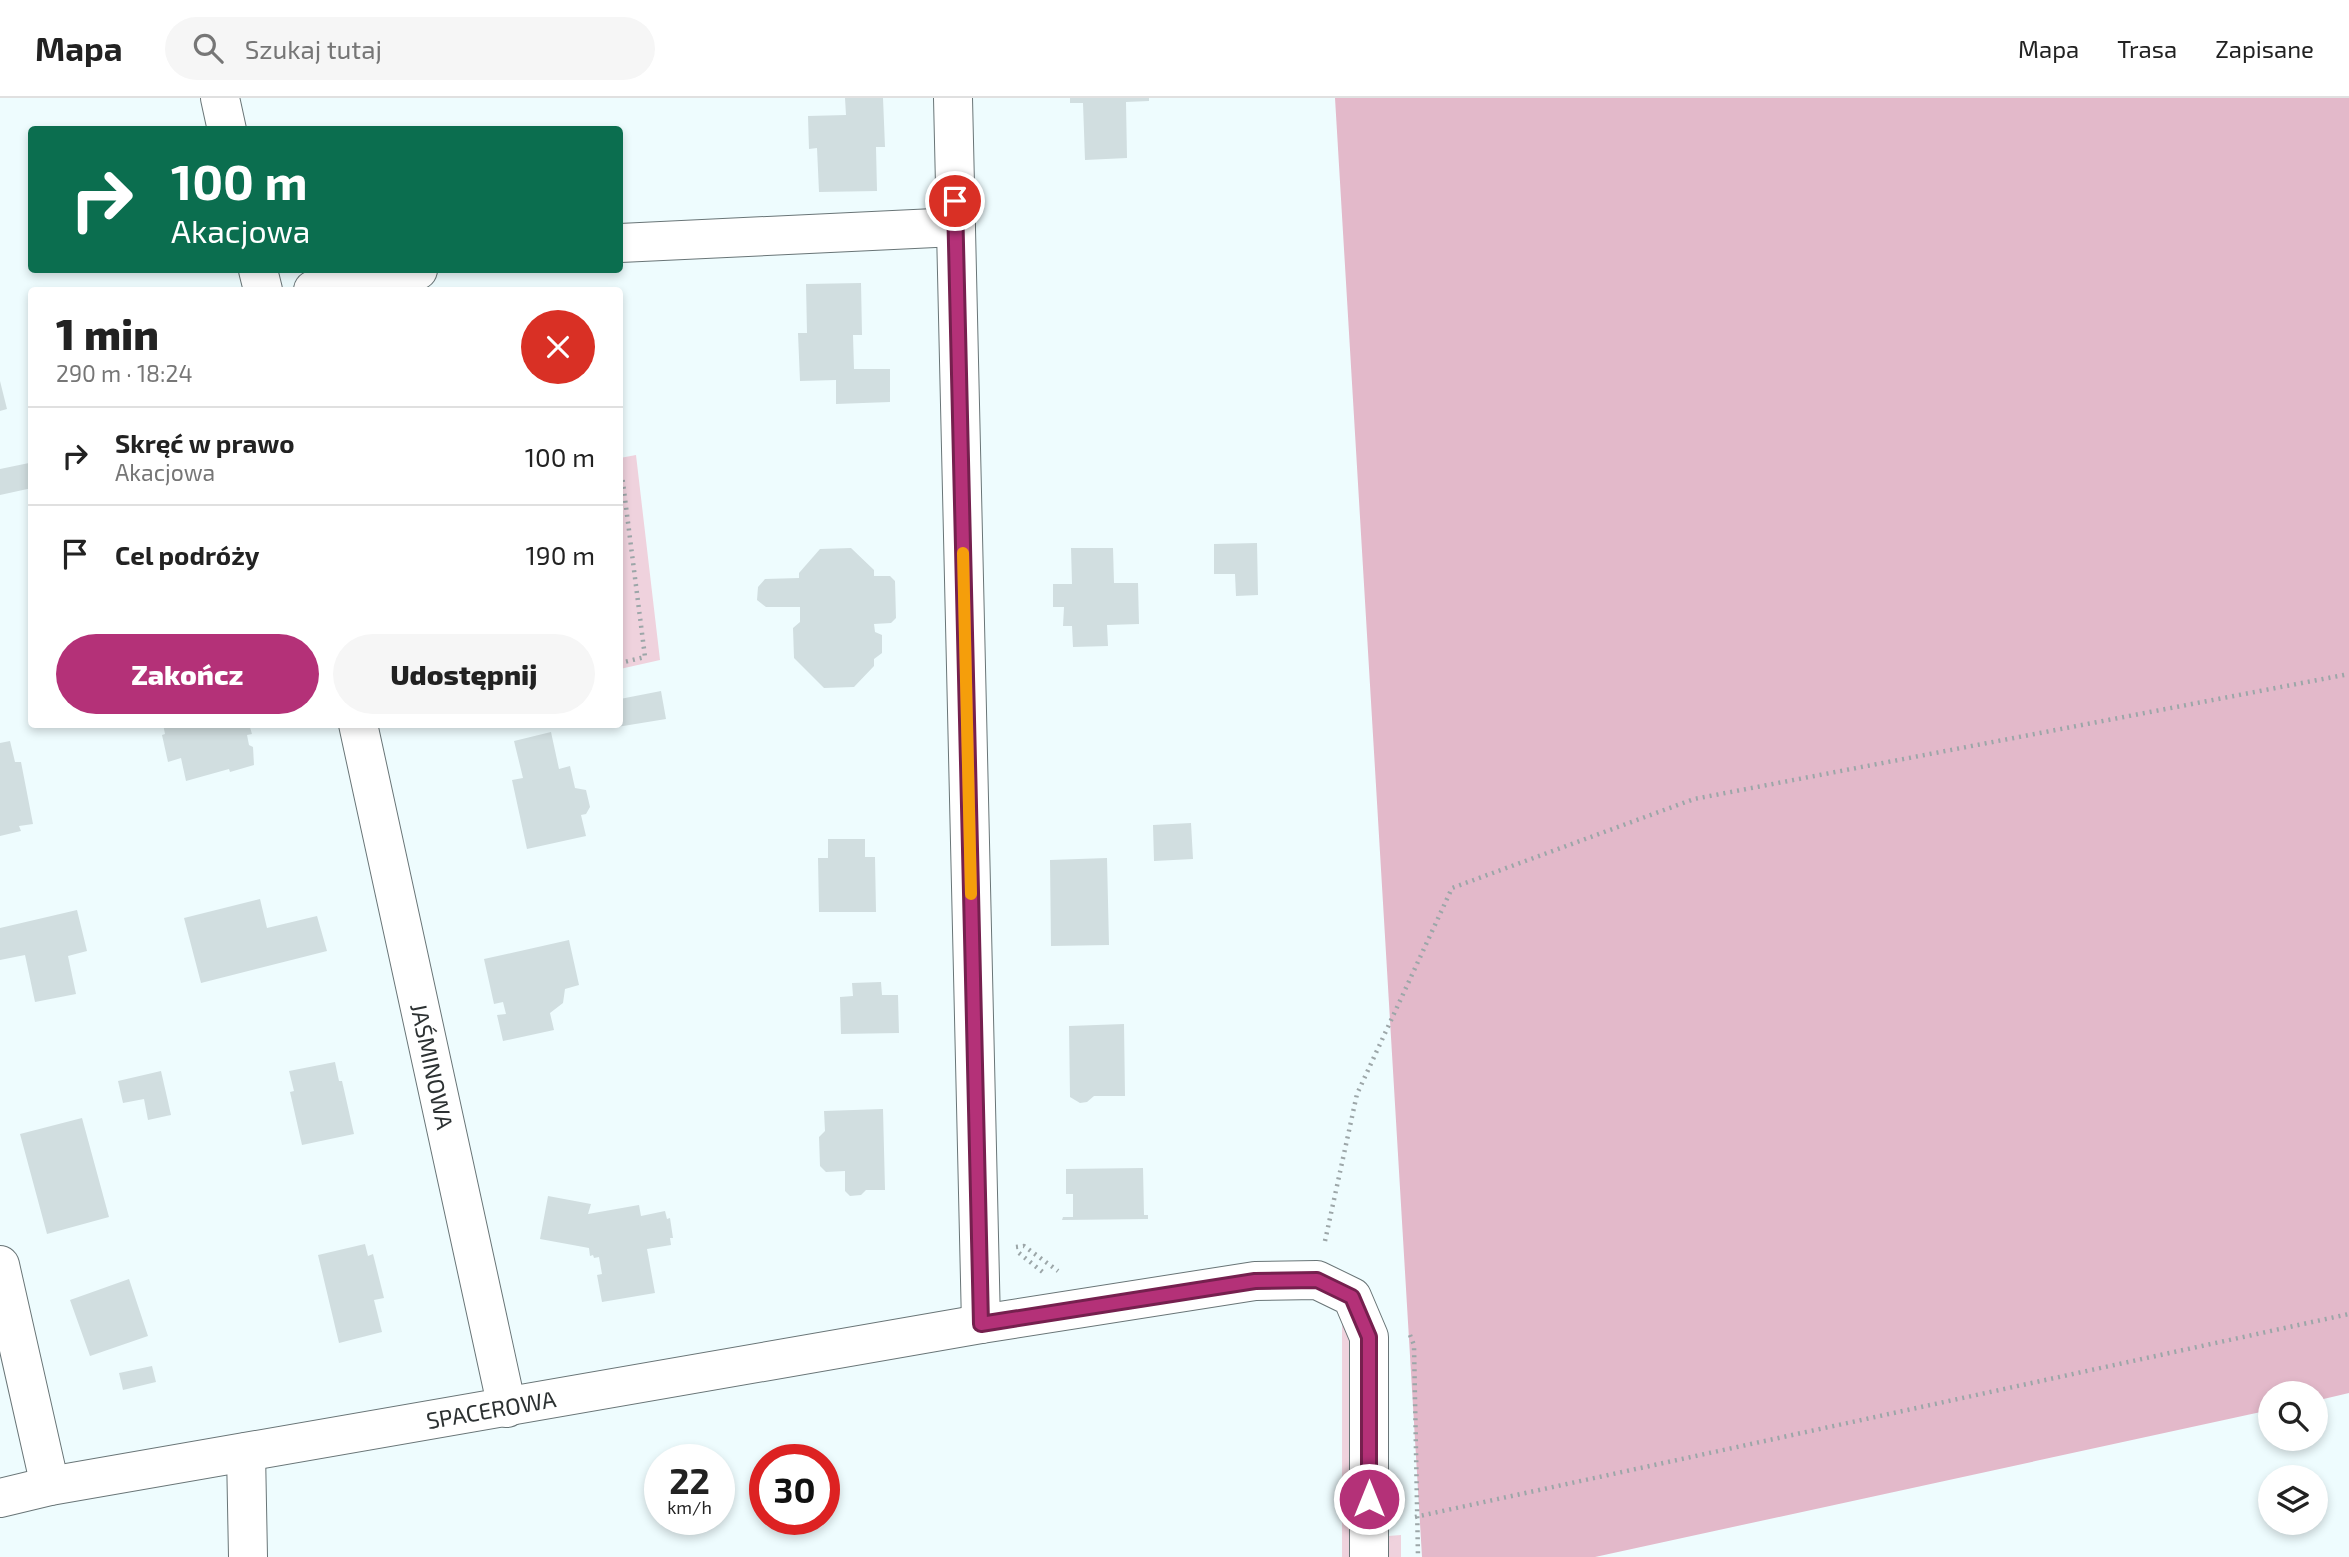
<!DOCTYPE html>
<html lang="pl">
<meta charset="utf-8">
<style>
body{margin:0;font-family:"Exo 2",sans-serif;background:#f6f6f6;color:#222;height:100vh;display:flex;flex-direction:column;font-size:26px;white-space:nowrap}
*{box-sizing:border-box;margin:0}
p{font-size:23px;color:#767676}
.icon{flex:none;width:38px;height:38px;fill:none;stroke:currentColor;stroke-width:2;stroke-linecap:round;stroke-linejoin:round}
.map{position:relative;flex:1;overflow:hidden}
.details{position:absolute;left:28px;top:189px;width:595px;height:441px;display:flex;flex-direction:column;background:#fff;border-radius:7px;box-shadow:0 4px 10px #0003}
.details>*{flex:none}
.banner{position:absolute;left:28px;top:28px;width:595px;height:147px;border-radius:7px;box-shadow:0 4px 10px #0003;background:#0b6e4f;color:#fff;overflow:hidden}
.tools{position:absolute;left:2258px;top:1283px;display:grid;gap:14px}
.tools a{display:grid;place-items:center;width:70px;height:70px;border-radius:50%;background:#fff;box-shadow:0 4px 10px #0003;font-size:35px}
.speed{position:absolute;left:644px;top:1346px;display:flex;gap:14px;font-size:35px;font-weight:700;text-align:center}
.speed>*{display:grid;place-content:center;width:91px;height:91px;border-radius:50%;background:#fff;box-shadow:0 4px 10px #0003;line-height:1}
.speed small{font-size:18px;font-weight:400}
.speed .limit{border:10px solid #d22;background:#fff;color:#111}
.pin{position:absolute;display:grid;place-items:center;width:60px;height:60px;color:#fff;margin:-30px;border:4px solid #fff;border-radius:50%;box-shadow:0 2px 7px #0007}
.me{position:absolute;width:77px;margin:-38px;rotate:0deg;stroke-linejoin:round;filter:drop-shadow(0 0 5px #0008)}
.turn{display:flex;align-items:center;gap:24px;height:147px;padding:0 28px;font-size:32px}
.turn .icon{width:91px;height:91px;stroke-width:2.5}
.turn b{display:block;font-size:49px;line-height:60px}
.round{display:grid;place-items:center;flex:none;width:74px;height:74px;border-radius:37px;background:#f6f6f6}
.head{display:flex;align-items:center;justify-content:space-between;height:119px;padding:0 28px}
h1{font-size:42px;font-weight:800;line-height:52px}
.button{display:flex;gap:14px;margin-top:auto;padding:14px 28px}
.button a{flex:1;height:80px;border-radius:42px;background:#b43178;color:#fff;font-size:28px;font-weight:800;line-height:80px;text-align:center}
.button a+a{background:#f6f6f6;color:#222}
ul{padding:0;list-style:none}
li{display:flex;align-items:center;gap:21px;height:98px;padding:0 28px;border-top:2px solid #e0e0e0}
li div{flex:1}
li b{display:block;font-size:26px}
li em{font-style:normal}
header{display:flex;align-items:center;gap:42px;box-sizing:border-box;height:98px;padding:0 35px;background:#fff;border-bottom:2px solid #e0e0e0}
header strong{font-size:33px}
nav{display:flex;gap:38px;margin-inline-start:auto;font-size:24px}
.search{width:490px;height:63px;background:#f6f6f6;display:flex;align-items:center;gap:18px;box-sizing:border-box;padding:0 24px;border-radius:38px;color:#767676;font-size:26px}
.map>svg:first-child{display:block}
</style>
<header>
<strong>Mapa</strong>
<div class="search"><svg class="icon" aria-label="search" viewBox="0 0 24 24"><circle cx="10" cy="10" r="6"/><path d="M15 15l6 6"/></svg>Szukaj tutaj</div>
<nav><a>Mapa</a><a>Trasa</a><a>Zapisane</a></nav>
</header>
<div class="map">
<svg width="2349" height="1459" viewBox="0 0 2349 1459">
<rect width="100%" height="100%" fill="#eefcfe"/>
<path fill="#efd2dd" d="M636,357L660,562L620,571V360Z
M1342,1203L1352,1216L1358,1459H1342Z
M1401,1437V1459H1389L1388,1438Z"/>
<path fill="#e3b9ca" d="M1335,0H2349V1295L2315,1303V1295H2270V1312L1595,1459H1422Z"/>
<path fill="#d1dee0" d="M845,0H883L885,49H876L877,93L819,94L817,50L809,51L808,18L846,17Z
M1070,0H1149V3L1126,4L1127,60L1085,62L1083,5H1070Z
M861,185L862,237H853L854,271H890V304L836,306V282L800,283L798,235H807L806,186Z
M0,283L7,311L0,313Z
M29,365L32,390L0,397V371Z
M1257,445L1258,497L1236,498L1235,476H1214V446Z
M851,450L874,472V478H890L895,483L896,520L891,525L874,526L875,534L882,537V555L874,561V568L854,589L824,590L794,560L793,530L800,524V509H766L757,502L758,489L765,481L799,480V475L820,451Z
M1071,450H1113L1114,485H1138L1139,526L1107,527L1108,548L1073,549L1072,528H1063L1064,509H1053V486H1072Z
M661,593L666,621L617,629L616,626H620V601Z
M163,626H249L252,636L247,637L249,647L253,649L254,667L230,674L229,671L186,683L181,660L168,664L162,637L165,636Z
M551,634L559,671L570,668L575,690L586,692L590,709L586,716L581,717L586,738L527,751L512,682L523,680L514,643Z
M10,643L15,664H21L33,726L19,728L21,733L0,738V645Z
M1191,725L1193,761L1154,763L1153,727Z
M828,741H865V759H875L876,814H819L818,760H828Z
M1107,760L1109,847L1051,848L1050,762Z
M260,801L267,830L317,818L327,853L201,885L184,820Z
M77,812L87,853L68,858L76,896L35,904L25,857L0,862V830Z
M569,842L579,887L565,891L563,905L550,915L554,932L503,943L497,917L506,916L503,904L494,906L484,861Z
M881,884L882,897H898L899,935L841,936L840,899L853,898L852,885Z
M1124,926L1125,998H1094L1087,1004L1080,1005L1070,999L1069,928Z
M335,964L339,983H342L354,1036L302,1047L290,994L294,993L289,973Z
M161,973L171,1017L148,1022L144,1001L123,1005L118,983Z
M883,1011L885,1092H866L861,1097L850,1098L845,1093V1073L826,1074L820,1068L819,1039L825,1033L824,1013Z
M82,1020L109,1119L47,1136L20,1036Z
M1143,1070L1144,1117H1148V1121L1062,1122L1063,1119H1073V1096H1066V1071Z
M548,1098L591,1106L588,1116L639,1107L641,1118L665,1113L667,1121L670,1120L673,1140H670L671,1147L647,1151L655,1195L602,1204L597,1177L602,1176L599,1159L594,1160L593,1157L590,1158L589,1150L540,1141Z
M365,1146L368,1158L373,1156L384,1200L374,1202L382,1234L339,1245L318,1157Z
M129,1181L148,1238L90,1258L70,1202Z
M152,1268L156,1284L123,1292L119,1275Z"/>
<g fill="none" stroke-linecap="round" stroke-linejoin="round">
<defs>
<g id="minor">
<path d="M220,0L227,32"/>
<path d="M953,0L981,1226"/>
<path d="M620,145L956,129"/>
<path d="M258,172L263,192"/>
<path d="M313,192L418,172"/>
<path id="s1" d="M358,626L507,1310"/>
<path d="M0,1167L50,1388"/>
<path d="M246,1354L248,1459"/>
<path id="s2" d="M0,1400L50,1388L981,1226L1255,1183L1317,1182L1352,1199L1369,1239V1459"/>
</g>
</defs>
<use href="#minor" stroke="#697577" stroke-width="40"/>
<path stroke="#9ca6a8" stroke-width="4.5" stroke-dasharray="2 5" stroke-linecap="butt" d="M620,377H622L645,559L620,565
M1325,1143L1357,996L1452,790L1694,701L2349,576
M1016,1149L1024,1148L1058,1173
M1019,1155L1045,1176
M1410,1237L1414,1247L1418,1459
M1415,1419L2349,1216"/>
<use href="#minor" stroke="#fff" stroke-width="38"/>
</g>
<g fill="none" stroke-linecap="round" stroke-linejoin="round">
<defs>
<path id="route" d="M955,103L981,1226L1255,1183L1317,1182L1352,1199L1369,1239V1401"/>
</defs>
<use href="#route" stroke="#75204e" stroke-width="18"/>
<use href="#route" stroke="#b43178" stroke-width="12"/>
<path stroke="#f59e0b" stroke-width="12" d="M963,455L971,796"/>
</g>
<g text-anchor="middle" dominant-baseline="central" stroke-width="6" stroke-linejoin="round" paint-order="stroke">
<g font-size="23" fill="#2c3132" stroke="#fff">
<text stroke="none"><textPath href="#s1" startOffset="350">JAŚMINOWA</textPath></text>
<text stroke="none"><textPath href="#s2" startOffset="499">SPACEROWA</textPath></text>
</g>
</g>
</svg>
<div class="tools">
<a><svg class="icon" aria-label="search" viewBox="0 0 24 24"><circle cx="10" cy="10" r="6"/><path d="M15 15l6 6"/></svg></a>
<a><svg class="icon" aria-label="layers" viewBox="0 0 24 24"><path d="M12 4l9 5-9 5-9-5zM3 14l9 5 9-5"/></svg></a>
</div>
<div class="speed"><div>22<small>km/h</small></div><div class="limit">30</div></div>
<div class="pin" style="left:955px;top:103px;background:#d93025"><svg class="icon" aria-label="arrive" viewBox="0 0 24 24"><path d="M6 21V4h12l-3 4 3 4H6"/></svg></div>
<svg class="me" style="left:1369px;top:1401px" viewBox="-20 -20 40 40"><circle r="17" fill="#b43178" stroke="#fff" stroke-width="3"/><path d="M0-11L8 9 0 5-8 9z" fill="#fff"/></svg>
<div class="banner">
<div class="turn"><svg class="icon" aria-label="right" viewBox="0 0 24 24"><path d="M7 20v-9h11M14 6l5 5-5 5"/></svg><div><b>100 m</b>Akacjowa</div></div>
</div>
<section class="details">
<div class="head"><div><h1>1 min</h1><p>290 m · 18:24</p></div><a class="round" style="background:#d93025;color:#fff"><svg class="icon" aria-label="close" viewBox="0 0 24 24"><path d="M6 6l12 12M18 6L6 18"/></svg></a></div>
<ul>
<li><svg class="icon" aria-label="right" viewBox="0 0 24 24"><path d="M7 20v-9h11M14 6l5 5-5 5"/></svg><div><b>Skręć w prawo</b><p>Akacjowa</p></div><em>100 m</em></li>
<li><svg class="icon" aria-label="arrive" viewBox="0 0 24 24"><path d="M6 21V4h12l-3 4 3 4H6"/></svg><div><b>Cel podróży</b></div><em>190 m</em></li>
</ul>
<div class="button"><a>Zakończ</a><a>Udostępnij</a></div>
</section>
</div>
